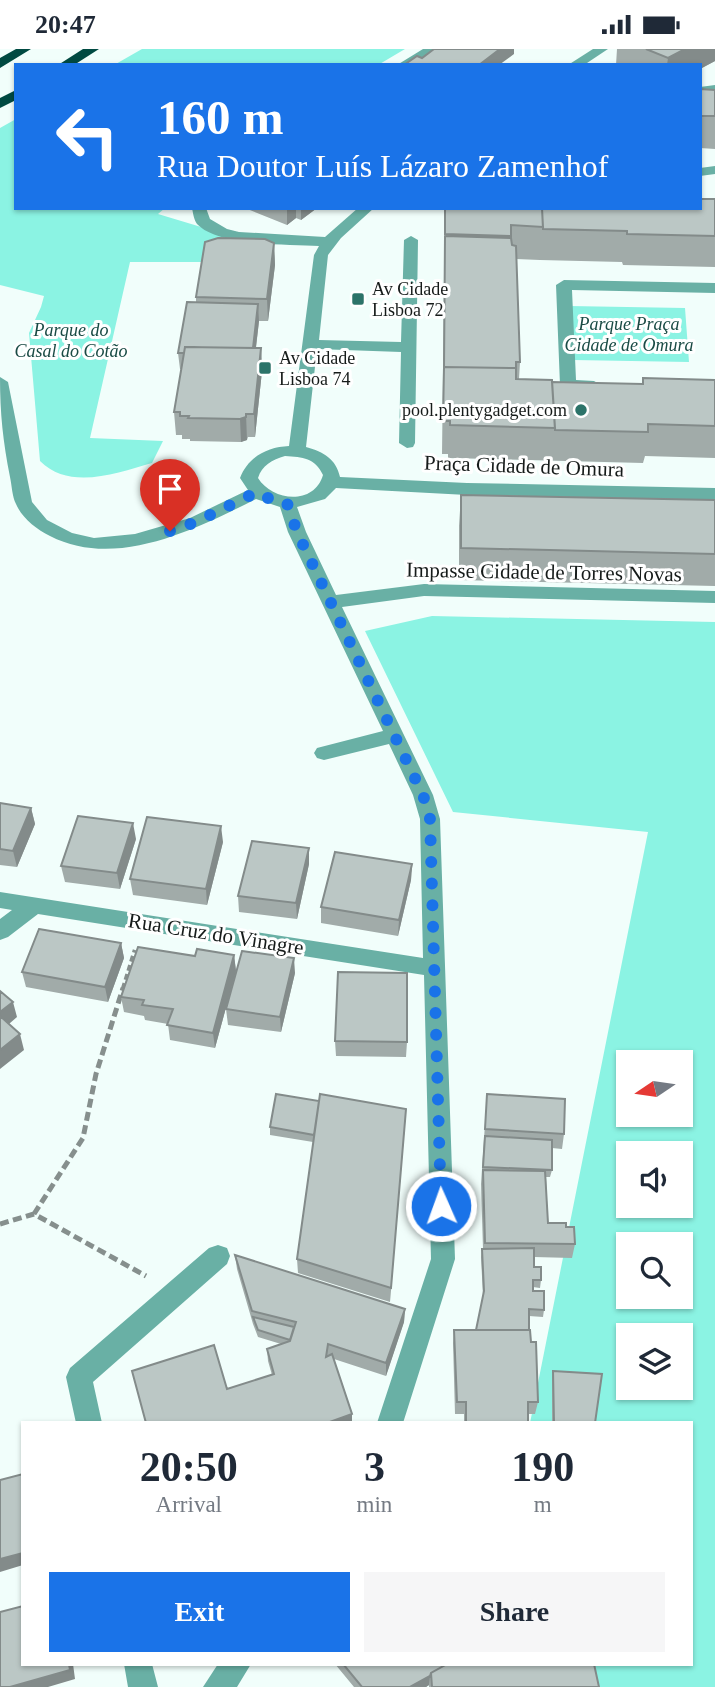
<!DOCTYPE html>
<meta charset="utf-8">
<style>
body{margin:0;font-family:Georgia,serif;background:#f6f6f7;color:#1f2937;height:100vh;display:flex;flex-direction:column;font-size:26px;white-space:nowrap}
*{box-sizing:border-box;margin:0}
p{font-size:23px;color:#747a83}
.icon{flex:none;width:38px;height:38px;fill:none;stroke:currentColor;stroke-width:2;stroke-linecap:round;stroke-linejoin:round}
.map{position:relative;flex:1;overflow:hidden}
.details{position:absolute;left:21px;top:1372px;width:672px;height:245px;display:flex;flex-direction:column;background:#fff;border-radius:0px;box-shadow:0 2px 5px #0004}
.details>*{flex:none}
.banner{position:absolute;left:14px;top:14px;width:688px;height:147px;border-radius:0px;box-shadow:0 2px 5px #0004;background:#1a73e8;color:#fff;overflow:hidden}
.needle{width:46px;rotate:257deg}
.buttons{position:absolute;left:616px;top:1001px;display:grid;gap:14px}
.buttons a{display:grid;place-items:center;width:77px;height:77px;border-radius:0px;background:#fff;box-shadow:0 2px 5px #0004;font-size:35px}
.pin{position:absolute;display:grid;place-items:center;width:60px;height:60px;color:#fff;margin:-72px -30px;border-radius:50% 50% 50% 0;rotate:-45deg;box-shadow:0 0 7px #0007}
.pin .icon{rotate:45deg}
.me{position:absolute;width:77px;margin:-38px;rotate:358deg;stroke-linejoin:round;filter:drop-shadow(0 0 5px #0008)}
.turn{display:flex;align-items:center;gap:24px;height:147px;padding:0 28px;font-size:32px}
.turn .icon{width:91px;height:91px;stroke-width:2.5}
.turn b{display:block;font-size:49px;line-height:60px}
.eta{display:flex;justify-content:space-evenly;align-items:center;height:119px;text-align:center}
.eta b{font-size:42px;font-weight:700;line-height:49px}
.primary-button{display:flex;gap:14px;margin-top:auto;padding:14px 28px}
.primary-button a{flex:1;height:80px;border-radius:0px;background:#1a73e8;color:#fff;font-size:28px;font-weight:700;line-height:80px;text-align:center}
.primary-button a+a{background:#f6f6f7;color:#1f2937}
.status{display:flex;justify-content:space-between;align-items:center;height:49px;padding:0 35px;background:#fff;direction:ltr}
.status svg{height:19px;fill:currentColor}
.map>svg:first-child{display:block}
</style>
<div class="status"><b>20:47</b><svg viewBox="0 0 49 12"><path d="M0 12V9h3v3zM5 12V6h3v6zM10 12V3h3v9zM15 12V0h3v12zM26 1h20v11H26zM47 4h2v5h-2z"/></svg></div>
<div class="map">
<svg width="715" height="1638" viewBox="0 0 715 1638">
<rect width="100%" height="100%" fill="#f1fefb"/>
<path fill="#8bf3e3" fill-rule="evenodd" d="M142,0H405L378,16H114Z
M16,70V159H165L158,165L264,197L266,213H130L90,389L163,392L152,414C117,424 70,442 40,412L29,284L41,258L44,247L0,236V79Z
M569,257L685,259L689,313L573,311Z
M432,567L715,573V1638H532L530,1615H691V1374H530L648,783L453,763L365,582ZM628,1013H681V1066H628ZM628,1104H681V1157H628ZM628,1195H681V1248H628ZM628,1286H681V1339H628Z"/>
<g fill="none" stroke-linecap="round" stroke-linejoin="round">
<path stroke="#868f8d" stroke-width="4.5" stroke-dasharray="6 3.5" stroke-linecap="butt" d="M123,940L135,901"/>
<path stroke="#868f8d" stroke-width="5" stroke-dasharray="9 4.5" stroke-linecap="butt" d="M34,1165L83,1089L96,1025L123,939
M0,1175L34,1165L146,1227"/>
<path fill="#69b0a5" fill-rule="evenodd" d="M423,0H439L413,16H397Z
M593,0H608L584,16H568Z
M715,36V44L700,46V38Z
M715,117V125L700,127V119Z
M192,159H206L210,170L227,180L239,183L325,188L358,159H374L341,189L328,206L319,291L401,293L404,191L411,187L418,191L415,394L413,398L407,399L399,394L401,303L317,300L306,398C324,403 336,410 340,428L467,434L715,439V451L467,446L336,439L325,450L297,458L306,483L336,546L424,535L715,542V554L424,547L342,558L433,746L440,770L455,1210L403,1374H377L431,1210L424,926L38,865L8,888L0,891V870L12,861L0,859V843L423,909L420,770L413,746L389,695L324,711L317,709L314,704L317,699L383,682L288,483L280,458L256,450C196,480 116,521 50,487C36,480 22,469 16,455C12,447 12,437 10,428C3,392 0,365 0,328L8,333L32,453L47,471L72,484L94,489L135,485L190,469L248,441L240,429C248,408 267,398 289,397L314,206L319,197C289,195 219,198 197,175C194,171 193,164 192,159ZM285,407C303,408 315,409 323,426C314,457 272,452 258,429C262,416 272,411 285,407Z
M564,231L715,234V244L572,241L576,331L594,332L602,337C593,345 569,344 560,336L556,236Z
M218,1196L227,1199L230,1207L227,1215L93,1333L102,1374H76L66,1328L70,1319L209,1199Z
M124,1615H152L158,1638H128Z
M218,1615H251L237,1638H203Z"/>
<path fill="#004a42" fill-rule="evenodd" d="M16,0H31L0,19V9Z
M83,0H99L74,16H58Z
M16,41V51L0,59V49Z"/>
</g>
<path fill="#a1aba9" d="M617,0H715V12L700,20V16H616Z
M700,40L715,41V100L700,99Z
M715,150V218L623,216L622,213L540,211L516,210L520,313L519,330L552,333L642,335L643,329L715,331V409L645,407L643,414L448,409V405H442L445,159H700Z
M245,159H317L301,171L296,169L287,176Z
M274,194L275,216L268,272H259L256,299H261L262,322L255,388H248L247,391L241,393L190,392V390H182V386H176L174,363L181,320H180L178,304L196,254V248Z
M461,446L715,451V537L459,531V477Z
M0,754L31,759L35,775L17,818L0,816Z
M136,790L120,840L65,833L61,817Z
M223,793L207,856L133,846L130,830Z
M309,799V815L297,870L239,863L238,847Z
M412,815L411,831L398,887L321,874V858Z
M121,894L124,909L108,953L26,938L22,923Z
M234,906L236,922L215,999L170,991L168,975L145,971L144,967L124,963L121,948L195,907Z
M295,924L281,983L228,976L226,960Z
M335,992L407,993L406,1008L336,1007Z
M487,1045L564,1085L562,1100L552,1099V1121L550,1128H546L548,1174L566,1178L575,1195L572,1209L534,1208V1218L541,1231L540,1239L533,1238V1242L544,1261L543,1268L529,1267V1281L538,1353L535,1365H528V1374H464V1365H455L453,1294L454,1281H476L483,1247L481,1208L482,1200H483L481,1135Z
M319,1052L406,1060L390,1253L298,1224L297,1210L313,1093L270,1086V1078Z
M235,1206L405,1260L404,1273L386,1327L334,1310L352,1365V1374H146L227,1340L272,1326L268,1312L267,1300L281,1295L258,1288L253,1275L237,1220Z
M553,1322L595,1374H552V1329Z
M335,1615H594L599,1638H429V1636L426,1638H354Z"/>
<path fill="#838b8a" d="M500,0H514V5L499,16H479Z
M685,0H715V12L700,20V16H667L668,9Z
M287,159H296V169L287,176Z
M301,159H317L301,171Z
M274,194L275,216L268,272L267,250Z
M258,255L259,272L253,322L252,305Z
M261,299L262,322L255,388L254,365Z
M246,365L247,391L241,393L240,370Z
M31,759L35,775L17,818L13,802Z
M133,774L136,790L120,840L117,824Z
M221,777L223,793L207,856L206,840Z
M309,799V815L297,870L296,854Z
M412,815L411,831L398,887L399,871Z
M121,894L124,909L108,953L105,938Z
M234,906L236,922L215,999L213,984Z
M294,909L295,924L281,983L280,968Z
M13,953L17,968L2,981L0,973V963Z
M20,985L24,1001L0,1020V1001Z
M406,1060L405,1075L390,1253L391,1239Z
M405,1260L404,1273L386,1327V1314Z
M352,1365V1374H327Z
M23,1504V1516L0,1523V1510Z
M69,1615H73L75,1630L48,1638H10Z
M430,1627L429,1636L426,1638H410Z"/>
<path fill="#bbc7c5" stroke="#838b8a" stroke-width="2" d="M434,0H500L479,16H404L417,7L422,9Z
M646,0H685L668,9Z
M700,40L715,41V67H700Z
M700,150H715V187L627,185V182L543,180L542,159H700Z
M445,159H542L543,178L511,176V187L445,185Z
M445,187L511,189L512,196L516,197L520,313H516V319L444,318V320Z
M218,189L265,190L274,194L267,250L196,248L205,193Z
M187,253L258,255L253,299L185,298L184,304H178Z
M185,298L261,299L254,365H246V368L240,370L188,369L189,367H180V363H174Z
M444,318L516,319V330L552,331L555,379L450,376V372H443Z
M643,329L715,331V377L648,375V383L555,381L552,333L643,335Z
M461,446L715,451V505L461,499Z
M0,754L31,759L13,802L0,800Z
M78,767L133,774L117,824L61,817Z
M147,768L221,777L206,840L130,830Z
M252,792L309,799L296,854L238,847Z
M335,803L412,815L399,871L321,858Z
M39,880L121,894L105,938L22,923Z
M138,898L195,907L197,900L234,906L213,984L167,976L173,960L142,956L144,951L121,948Z
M242,902L294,909L280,968L226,960Z
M338,923L407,924V993L335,992Z
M0,942L13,953L0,963Z
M0,967L20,985L0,1001Z
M276,1045L319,1052L314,1086L270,1078Z
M320,1045L406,1060L391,1239L297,1210Z
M487,1045L565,1050L564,1085L485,1080Z
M485,1087L552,1091V1121L483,1118Z
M483,1121L545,1122L548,1174H566V1178H574L575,1195L485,1194Z
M534,1199V1218H541V1231H533V1242H544V1261L529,1260V1281H476L484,1242L482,1200Z
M235,1206L405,1260L386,1314L328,1295L326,1308L332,1305L352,1365L327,1374H146L132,1322L214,1296L227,1340L274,1325L267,1300L290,1292L296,1273L252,1262Z
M253,1268L294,1278L290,1291L258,1281Z
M454,1281H530L531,1293H536L538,1353H528V1374H466V1353H457Z
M553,1322L602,1325L595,1374H554Z
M23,1425V1504L0,1510V1431Z
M23,1557V1615H69L70,1621L10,1638H0V1563Z
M343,1615H447L431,1624L430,1627L410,1638H362Z
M447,1615H594L599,1638H432L431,1624Z"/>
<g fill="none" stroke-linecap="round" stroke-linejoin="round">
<path stroke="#1a73e8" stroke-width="12" stroke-dasharray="0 21.6" d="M170,482L196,473L257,443L275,453L287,454L297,483L423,746L430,770L441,1157"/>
</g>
<g fill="#2c7369" stroke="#fff" stroke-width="2.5">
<rect x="351" y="243" width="14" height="14" rx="3.5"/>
<rect x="258" y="312" width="14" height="14" rx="3.5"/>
<circle cx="581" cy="361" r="7"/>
</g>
<g text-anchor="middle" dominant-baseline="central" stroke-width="6" stroke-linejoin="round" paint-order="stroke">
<g font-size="18" fill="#161b1a" stroke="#fff" text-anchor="start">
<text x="372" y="240">Av Cidade<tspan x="372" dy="21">Lisboa 72</tspan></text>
<text x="279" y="309">Av Cidade<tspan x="279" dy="21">Lisboa 74</tspan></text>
<text x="567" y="361" text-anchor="end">pool.plentygadget.com</text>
</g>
<g font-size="18" font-style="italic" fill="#1a4b45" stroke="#fff">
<text x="629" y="275">Parque Praça<tspan x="629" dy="21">Cidade de Omura</tspan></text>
<text x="71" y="281">Parque do<tspan x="71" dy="21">Casal do Cotão</tspan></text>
</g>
<g font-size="21" fill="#161b1a" stroke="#fff">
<text transform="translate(524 417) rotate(2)">Praça Cidade de Omura</text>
<text transform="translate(544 523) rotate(1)">Impasse Cidade de Torres Novas</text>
<text transform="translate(216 885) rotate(9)">Rua Cruz do Vinagre</text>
</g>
</g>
</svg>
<div class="buttons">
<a><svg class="needle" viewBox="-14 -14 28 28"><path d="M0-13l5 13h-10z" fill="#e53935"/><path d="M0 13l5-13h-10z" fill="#747a83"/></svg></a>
<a><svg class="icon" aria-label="sound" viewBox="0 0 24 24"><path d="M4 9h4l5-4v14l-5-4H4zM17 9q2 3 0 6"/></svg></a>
<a><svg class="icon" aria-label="search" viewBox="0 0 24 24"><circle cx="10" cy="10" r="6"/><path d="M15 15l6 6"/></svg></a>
<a><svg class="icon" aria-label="layers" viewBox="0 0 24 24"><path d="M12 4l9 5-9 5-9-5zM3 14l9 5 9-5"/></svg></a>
</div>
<div class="pin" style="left:170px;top:482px;background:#d93025"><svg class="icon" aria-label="arrive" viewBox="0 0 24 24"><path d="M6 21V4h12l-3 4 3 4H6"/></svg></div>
<svg class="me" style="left:441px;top:1157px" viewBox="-20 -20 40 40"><circle r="17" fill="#1a73e8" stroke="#fff" stroke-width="3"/><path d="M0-11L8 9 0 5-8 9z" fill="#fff"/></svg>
<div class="banner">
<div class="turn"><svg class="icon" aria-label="left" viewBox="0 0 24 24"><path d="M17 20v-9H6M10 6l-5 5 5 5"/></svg><div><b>160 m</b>Rua Doutor Luís Lázaro Zamenhof</div></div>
</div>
<section class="details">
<div class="eta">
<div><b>20:50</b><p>Arrival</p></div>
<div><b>3</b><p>min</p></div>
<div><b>190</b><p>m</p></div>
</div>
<div class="primary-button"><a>Exit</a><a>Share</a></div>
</section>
</div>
